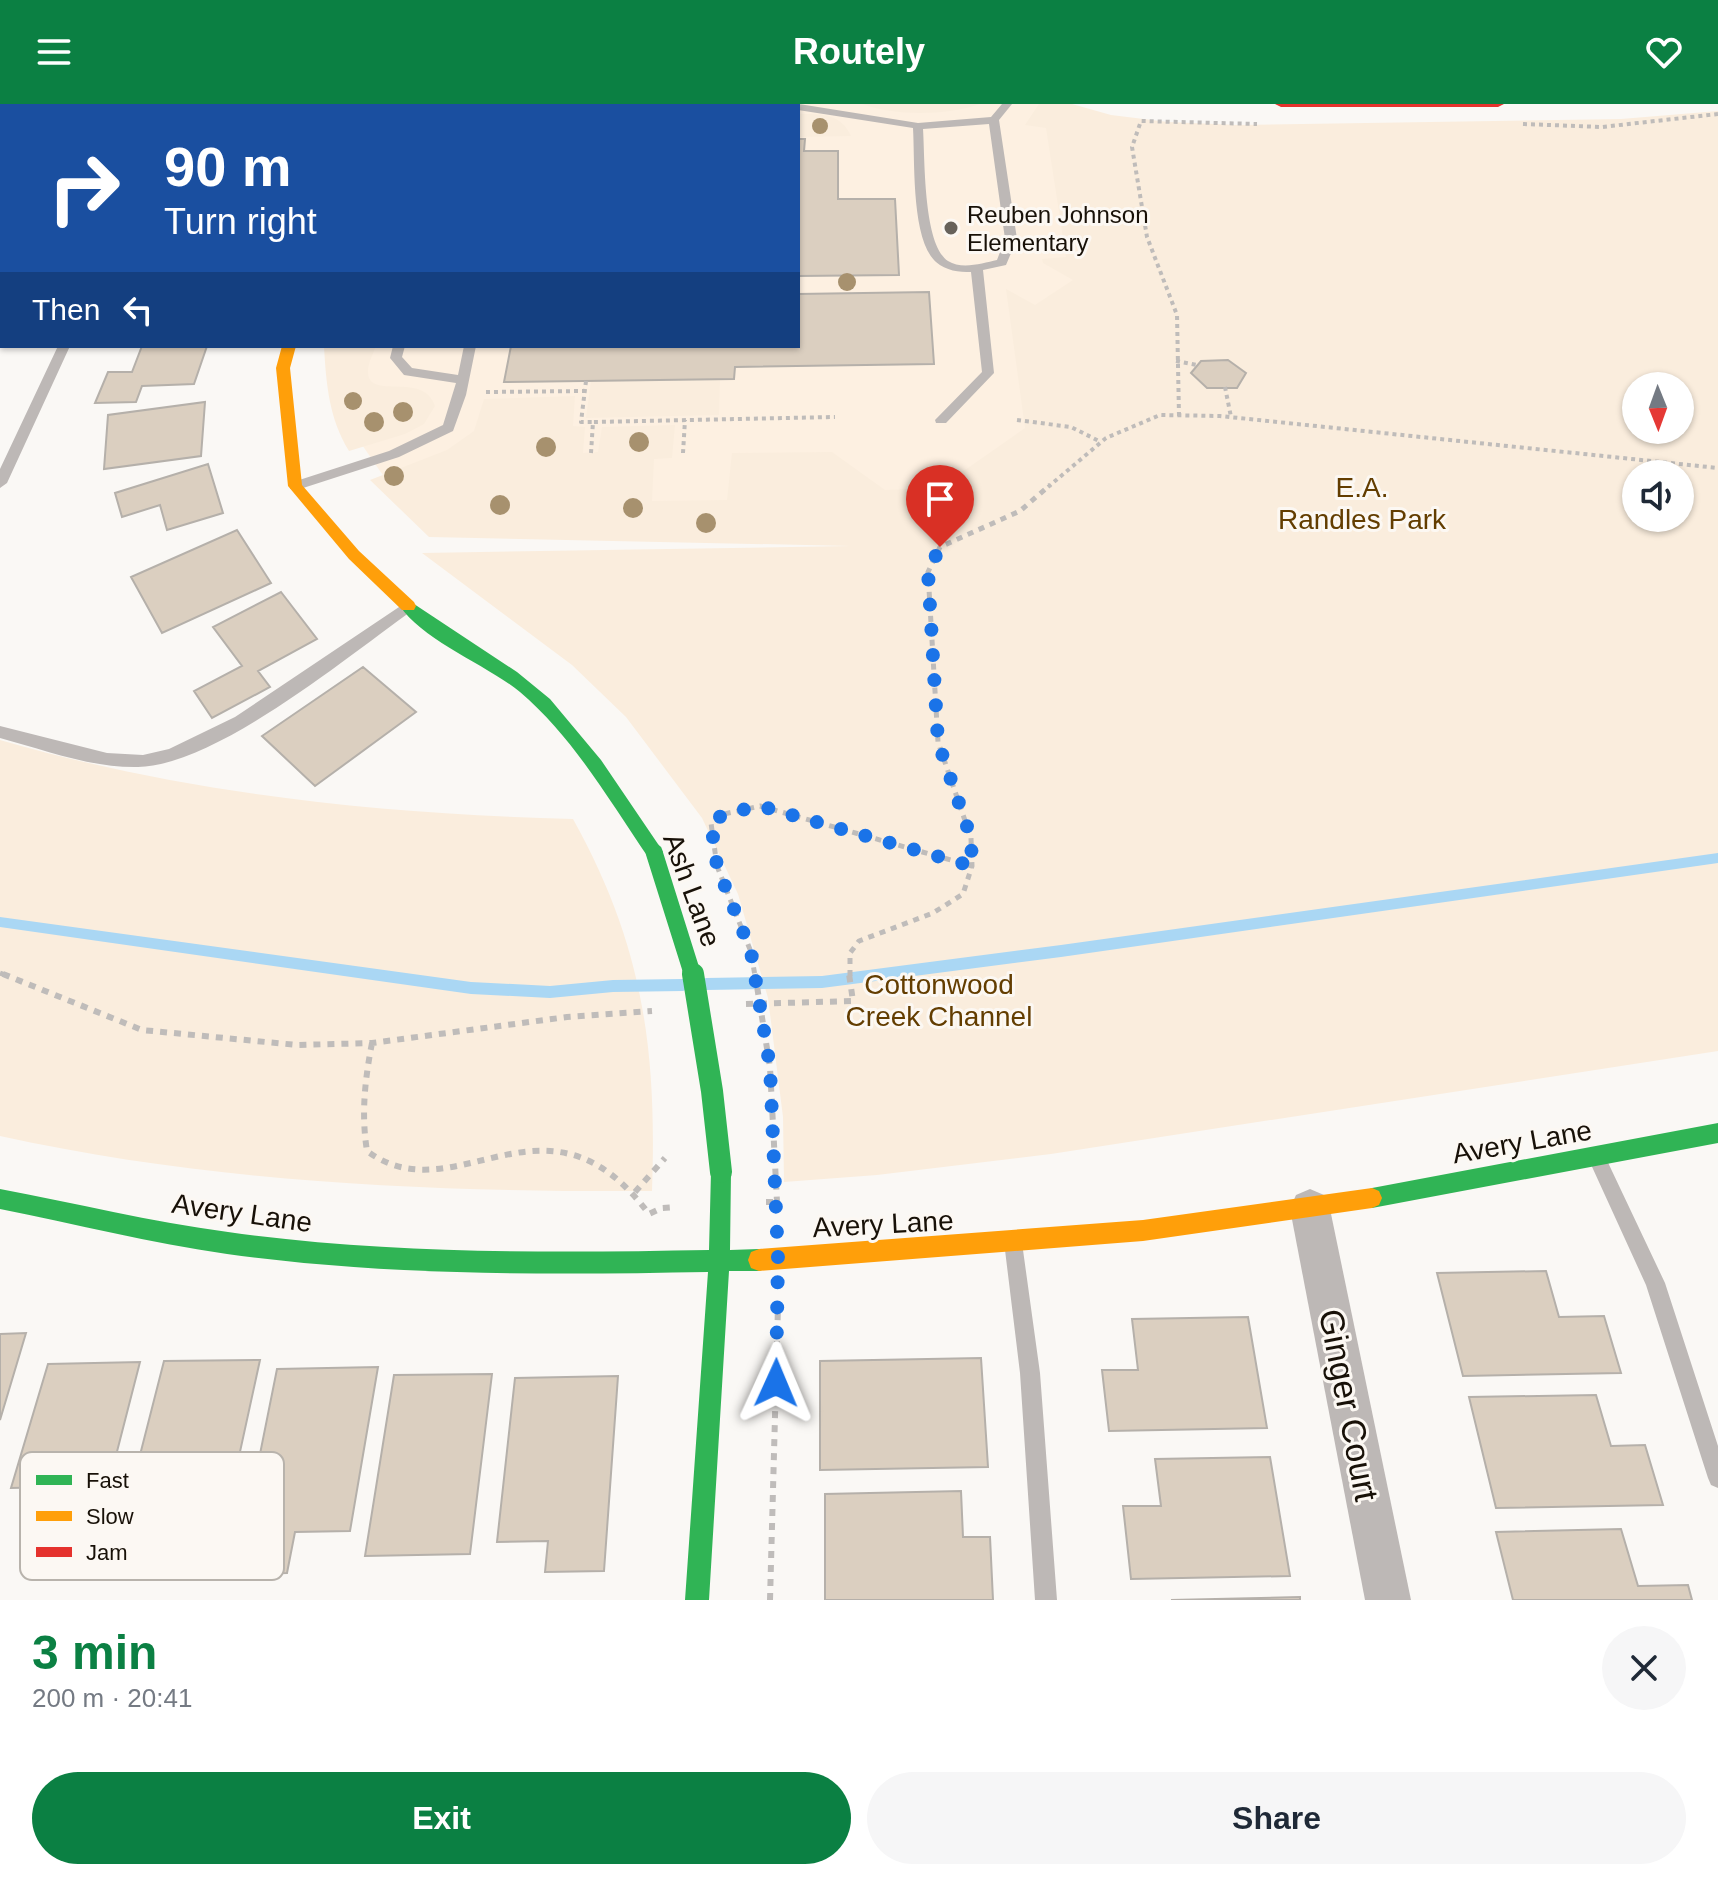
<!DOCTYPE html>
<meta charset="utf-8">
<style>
body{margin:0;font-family:Helvetica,sans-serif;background:#f6f6f7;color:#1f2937;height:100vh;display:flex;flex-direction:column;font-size:30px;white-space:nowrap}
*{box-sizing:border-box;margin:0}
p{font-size:26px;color:#747a83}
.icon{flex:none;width:44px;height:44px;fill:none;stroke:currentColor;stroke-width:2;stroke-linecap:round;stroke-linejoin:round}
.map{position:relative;height:1496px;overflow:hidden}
.drawer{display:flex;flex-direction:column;background:#fff;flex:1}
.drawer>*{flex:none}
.hud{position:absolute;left:0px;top:0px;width:800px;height:244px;box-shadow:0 2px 6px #0004;background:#1a4fa0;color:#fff;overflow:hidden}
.needle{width:52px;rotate:179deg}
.tools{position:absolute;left:1622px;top:268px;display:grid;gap:16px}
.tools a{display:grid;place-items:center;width:72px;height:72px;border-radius:50%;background:#fff;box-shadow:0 2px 6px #0004;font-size:40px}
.pin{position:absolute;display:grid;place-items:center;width:68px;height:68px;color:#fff;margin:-82px -34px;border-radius:50% 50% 50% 0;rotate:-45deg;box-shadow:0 0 8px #0007}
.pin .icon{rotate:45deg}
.me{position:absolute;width:88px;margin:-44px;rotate:1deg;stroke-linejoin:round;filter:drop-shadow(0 0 6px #0008)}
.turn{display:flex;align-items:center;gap:28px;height:168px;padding:0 32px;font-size:36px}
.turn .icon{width:104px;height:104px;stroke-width:2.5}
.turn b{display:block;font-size:56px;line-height:68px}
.then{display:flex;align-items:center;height:76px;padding:0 32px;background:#0003;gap:16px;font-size:30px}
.round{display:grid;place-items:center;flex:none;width:84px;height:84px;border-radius:42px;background:#f6f6f7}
.headline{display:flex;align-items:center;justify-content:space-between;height:136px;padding:0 32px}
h1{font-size:48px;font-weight:800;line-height:60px;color:#0b8043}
.primary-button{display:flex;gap:16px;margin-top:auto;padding:16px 32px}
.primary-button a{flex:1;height:92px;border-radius:48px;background:#0b8043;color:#fff;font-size:32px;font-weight:800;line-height:92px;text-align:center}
.primary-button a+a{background:#f6f6f7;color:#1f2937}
header{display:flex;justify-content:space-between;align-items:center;height:104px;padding:0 32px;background:#0b8043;color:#fff;font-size:36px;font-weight:800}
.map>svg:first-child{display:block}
</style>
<header><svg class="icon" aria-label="menu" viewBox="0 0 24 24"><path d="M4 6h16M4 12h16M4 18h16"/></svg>Routely<svg class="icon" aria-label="heart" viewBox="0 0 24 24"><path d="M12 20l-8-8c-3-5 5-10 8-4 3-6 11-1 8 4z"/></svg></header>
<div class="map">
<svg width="1718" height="1496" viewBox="0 0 1718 1496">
<rect width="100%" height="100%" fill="#faf8f5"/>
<path fill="#fdf0e1" d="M396,0H1067L1082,6L1130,254L885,443L393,386L343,313L331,242H798V2Z"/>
<path fill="#faeddd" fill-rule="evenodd" d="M390,0H682L389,2Z
M862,0H980C946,12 895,12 862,0Z
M1039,0H1072L1111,11L1168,18L1238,21L1621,15L1718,7V947L1051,1050L877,1071L784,1078L783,1013L768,894L738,790L702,714L626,613L572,561L422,449L850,442L429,433L370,376L447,346L474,327L484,295L575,292L573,322L585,323L583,349L598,348L602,323L675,321L672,354L654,355L652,397L727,396L732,349L832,348L885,386L909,385L965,366L1025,324L1006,185L1035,201L1073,176L1043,159L1042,155L1066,153L1046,24L1025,21ZM1636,282H1680V326H1636ZM1636,370H1680V414H1636Z
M798,10C820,10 841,9 851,32L798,33Z
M324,242H376C373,249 368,260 368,267C367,298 423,266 435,302L424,320L405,330L349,347C329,315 326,279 324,242Z
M720,276L719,311L586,314L591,277Z
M0,636C187,690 380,710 573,715C643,841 657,945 652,1087C433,1088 214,1079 0,1032Z"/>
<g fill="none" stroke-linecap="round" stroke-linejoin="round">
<path fill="#aad7f4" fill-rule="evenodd" d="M1718,749V759L1061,853L822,884L706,886L701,884L700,880L701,876L706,874L822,872L1061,841Z
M0,813L471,878L550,882L613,876L683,875L688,877L689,881L688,885L683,887L613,888L550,894L471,890L0,823Z"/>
</g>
<path fill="#dbcfc0" stroke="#b5b0aa" stroke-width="2" d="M58,0H138L57,2Z
M219,0H299L218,2Z
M798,35H805L804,47H838V95H895L899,171L798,172Z
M929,188L934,260L735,263L734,275L504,278L511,242H798V190Z
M142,242H207L194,280L142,282L136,298L95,299L108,268H132Z
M1228,256L1246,269L1237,284H1207L1191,269L1201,257Z
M205,298L201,352L104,365L108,311Z
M208,360L223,409L167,426L160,401L122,413L115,389Z
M237,426L271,479L162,529L131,473Z
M281,488L317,535L258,567L270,583L212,614L194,587L242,562L213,523Z
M363,563L416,608L315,682L262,632Z
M1546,1167L1559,1213L1604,1212L1621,1269L1463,1272L1437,1169Z
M1248,1213L1267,1324L1109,1327L1102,1266H1138L1132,1215Z
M26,1229L0,1316V1230Z
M981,1254L988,1363L820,1366V1257Z
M260,1256L219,1444L116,1445L164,1257Z
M140,1258L93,1441L41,1442L57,1383L11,1384L48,1260Z
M378,1263L350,1427L295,1428L287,1469L236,1470L277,1265Z
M492,1270L470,1450L365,1452L394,1271Z
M618,1272L604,1467L545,1468L548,1437L497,1438L515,1274Z
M1596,1291L1611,1342L1645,1341L1663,1401L1496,1404L1469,1293Z
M1270,1353L1290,1472L1131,1475L1123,1402H1161L1155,1355Z
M961,1387L963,1433H990L993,1496H825V1390Z
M1621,1425L1638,1482L1688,1481L1692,1496H1513L1496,1428Z
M1300,1493V1496H1171Z"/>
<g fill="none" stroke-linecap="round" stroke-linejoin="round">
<path stroke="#bfbcba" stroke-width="4" stroke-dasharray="4 4" stroke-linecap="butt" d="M1523,20L1602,23L1718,10
M1176,257L1197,261
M586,277L581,318H593
M1225,283L1231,313
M486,288L585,287
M1179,312L1177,211L1147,133L1132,43L1141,17L1257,20
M1017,316L1071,323L1101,338
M591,349L593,318L835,313
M683,349L685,316
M1048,383L1106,334L1160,311L1220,312L1718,364"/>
<path stroke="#bfbcba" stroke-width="5" stroke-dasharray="6 6" stroke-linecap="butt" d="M717,762L711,719L724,710L760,702L972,762
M0,869L8,872
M850,872V849L859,837L933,809L963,790L972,762L971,734L938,638L928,468L940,443L1020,407L1050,381"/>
<path stroke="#bfbcba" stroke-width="6" stroke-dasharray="7 7" stroke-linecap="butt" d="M3,870L142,926L297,941L372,939L567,913L652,907
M746,900L853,897L849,870
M372,939C365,975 361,1010 367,1047C456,1113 546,972 649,1110L662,1104L676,1103
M635,1088L665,1054
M766,1098H777V1108
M770,1496L778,1202"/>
<path fill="#bdb8b6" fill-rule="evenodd" d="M691,0H771L772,2H691Z
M799,0L918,19L991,13L1002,0H1012L999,16L1017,135L1006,161L983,166L994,269L946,319H936L935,316L982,268L971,168C959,168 946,167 936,158C911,136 915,57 913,24L798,6V2H793ZM989,20L1005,135L997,156C983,159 962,166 948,157C923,141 925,53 923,25Z
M58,242H70L7,379L0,384V365Z
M393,242H405L402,253L412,264L458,271L464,242H476L466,291L453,327L399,353L300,385H290V379L389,347L443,321L456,279L404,271L390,254Z
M408,497L415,502L413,506C348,552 216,662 138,663C91,664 45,646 0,634V622L107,649L143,651L169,645L235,613Z
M1597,1045L1603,1048L1665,1179L1718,1342V1384L1711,1381L1708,1374L1646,1181L1588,1054L1591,1048Z
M1014,1137L1021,1139L1023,1146L1040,1269L1057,1496H1035L1020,1269L1005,1146L1007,1139Z"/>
<path fill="#bdb8b6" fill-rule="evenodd" d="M1310,1085L1324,1091L1330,1105L1411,1496H1365L1290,1105L1296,1091Z"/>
<path fill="#30b455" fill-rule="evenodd" d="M351,0H363V2H351Z
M408,496L517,568L550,595L601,656L660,743L663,748L660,753L654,756L648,753C609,696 573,633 520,588C487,561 422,536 400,502Z
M1718,1019V1039L1372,1104L1365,1101L1362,1094L1365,1087L1372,1084Z
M721,1058L728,1061L731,1068L730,1146L759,1145L767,1148L770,1156L767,1164L759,1167H729L709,1496H685L708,1168C548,1171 386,1172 227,1150C151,1139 75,1120 0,1105V1085C75,1099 151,1118 228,1128C386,1150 549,1149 709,1146L711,1068L714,1061Z"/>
<path fill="#ff9f0a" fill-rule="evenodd" d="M282,242H296L290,264L302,381L359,447L414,498L416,502L414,506H402L349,455L288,382L276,264Z
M1372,1084L1379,1087L1382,1094L1379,1101L1372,1104L1143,1137L759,1167L751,1164L748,1156L751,1148L759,1145L1143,1116Z"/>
<path fill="#e5322d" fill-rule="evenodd" d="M1275,0H1504L1498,3H1281Z"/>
<path stroke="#bfbcba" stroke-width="5" stroke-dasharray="6 6" stroke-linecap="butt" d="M717,762L751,848L755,872"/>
<path stroke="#bfbcba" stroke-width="6" stroke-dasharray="7 7" stroke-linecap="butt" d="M755,870L770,963L777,1098"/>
<path stroke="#30b455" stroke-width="17" d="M654,748L693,872"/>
<path stroke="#30b455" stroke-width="22" d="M693,870L712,987L721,1068"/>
</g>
<g fill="#a7916e">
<circle cx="820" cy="22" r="8"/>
<circle cx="847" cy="178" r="9"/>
<circle cx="353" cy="297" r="9"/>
<circle cx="403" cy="308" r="10"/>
<circle cx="374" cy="318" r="10"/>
<circle cx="639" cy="338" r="10"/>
<circle cx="546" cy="343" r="10"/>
<circle cx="394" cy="372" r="10"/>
<circle cx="500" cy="401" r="10"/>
<circle cx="633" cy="404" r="10"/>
<circle cx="706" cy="419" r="10"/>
</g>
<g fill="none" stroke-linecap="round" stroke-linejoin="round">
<path stroke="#1a73e8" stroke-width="14" stroke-dasharray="0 25.2" d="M776,1279L778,1154L770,963L751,848L717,762L711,719L724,710L760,702L972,762L971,734L938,638L928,468L940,443"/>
</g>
<circle fill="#67625b" stroke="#fcf8f3" stroke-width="3" cx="951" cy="124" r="8"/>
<g text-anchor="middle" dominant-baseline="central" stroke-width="6" stroke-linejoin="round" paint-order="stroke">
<g font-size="24" fill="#181108" stroke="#fcf8f3" text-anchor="start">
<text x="967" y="110">Reuben Johnson<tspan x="967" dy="28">Elementary</tspan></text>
</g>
<g font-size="28" fill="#633d00" stroke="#fcf8f3">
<text x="1362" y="383">E.A.<tspan x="1362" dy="32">Randles Park</tspan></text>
<text x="939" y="880">Cottonwood<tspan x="939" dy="32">Creek Channel</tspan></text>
</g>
<g font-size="28" fill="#181108" stroke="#fcf8f3">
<text transform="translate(692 786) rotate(70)">Ash Lane</text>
<text transform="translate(1522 1038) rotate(-10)">Avery Lane</text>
<text transform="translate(242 1109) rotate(8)">Avery Lane</text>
<text transform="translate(883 1120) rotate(-3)">Avery Lane</text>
</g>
<g font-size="34" fill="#181108" stroke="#fcf8f3">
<text transform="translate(1349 1301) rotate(79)">Ginger Court</text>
</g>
</g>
<rect x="20" y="1348" width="264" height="128" rx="12" fill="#fcf8f3" stroke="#b8b3ac" stroke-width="2"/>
<rect x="36" y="1371" width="36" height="10" fill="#30b455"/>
<rect x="36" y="1407" width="36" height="10" fill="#ff9f0a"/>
<rect x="36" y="1443" width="36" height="10" fill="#e5322d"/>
<g font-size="22" fill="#181108">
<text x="86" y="1384">Fast</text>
<text x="86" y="1420">Slow</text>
<text x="86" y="1456">Jam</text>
</g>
</svg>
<div class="tools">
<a><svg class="needle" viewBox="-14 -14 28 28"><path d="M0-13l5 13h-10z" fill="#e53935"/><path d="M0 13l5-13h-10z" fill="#747a83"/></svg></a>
<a><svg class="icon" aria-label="sound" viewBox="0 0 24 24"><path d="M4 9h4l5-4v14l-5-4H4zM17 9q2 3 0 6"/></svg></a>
</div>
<div class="pin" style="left:940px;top:443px;background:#d93025"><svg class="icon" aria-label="arrive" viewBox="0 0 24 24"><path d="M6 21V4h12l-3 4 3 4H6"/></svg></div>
<svg class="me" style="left:776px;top:1279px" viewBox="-20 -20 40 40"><path d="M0-17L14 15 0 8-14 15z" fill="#1a73e8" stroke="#fff" stroke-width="4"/></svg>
<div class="hud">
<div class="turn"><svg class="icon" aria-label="right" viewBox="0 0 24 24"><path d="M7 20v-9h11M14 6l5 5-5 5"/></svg><div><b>90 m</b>Turn right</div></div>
<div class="then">Then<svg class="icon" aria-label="left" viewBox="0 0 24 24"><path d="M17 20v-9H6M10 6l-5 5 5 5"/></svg></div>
</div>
</div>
<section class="drawer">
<div class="headline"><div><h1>3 min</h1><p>200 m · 20:41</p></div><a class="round"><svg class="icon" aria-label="close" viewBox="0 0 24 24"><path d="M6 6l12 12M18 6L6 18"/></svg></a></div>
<div class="primary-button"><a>Exit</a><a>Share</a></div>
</section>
